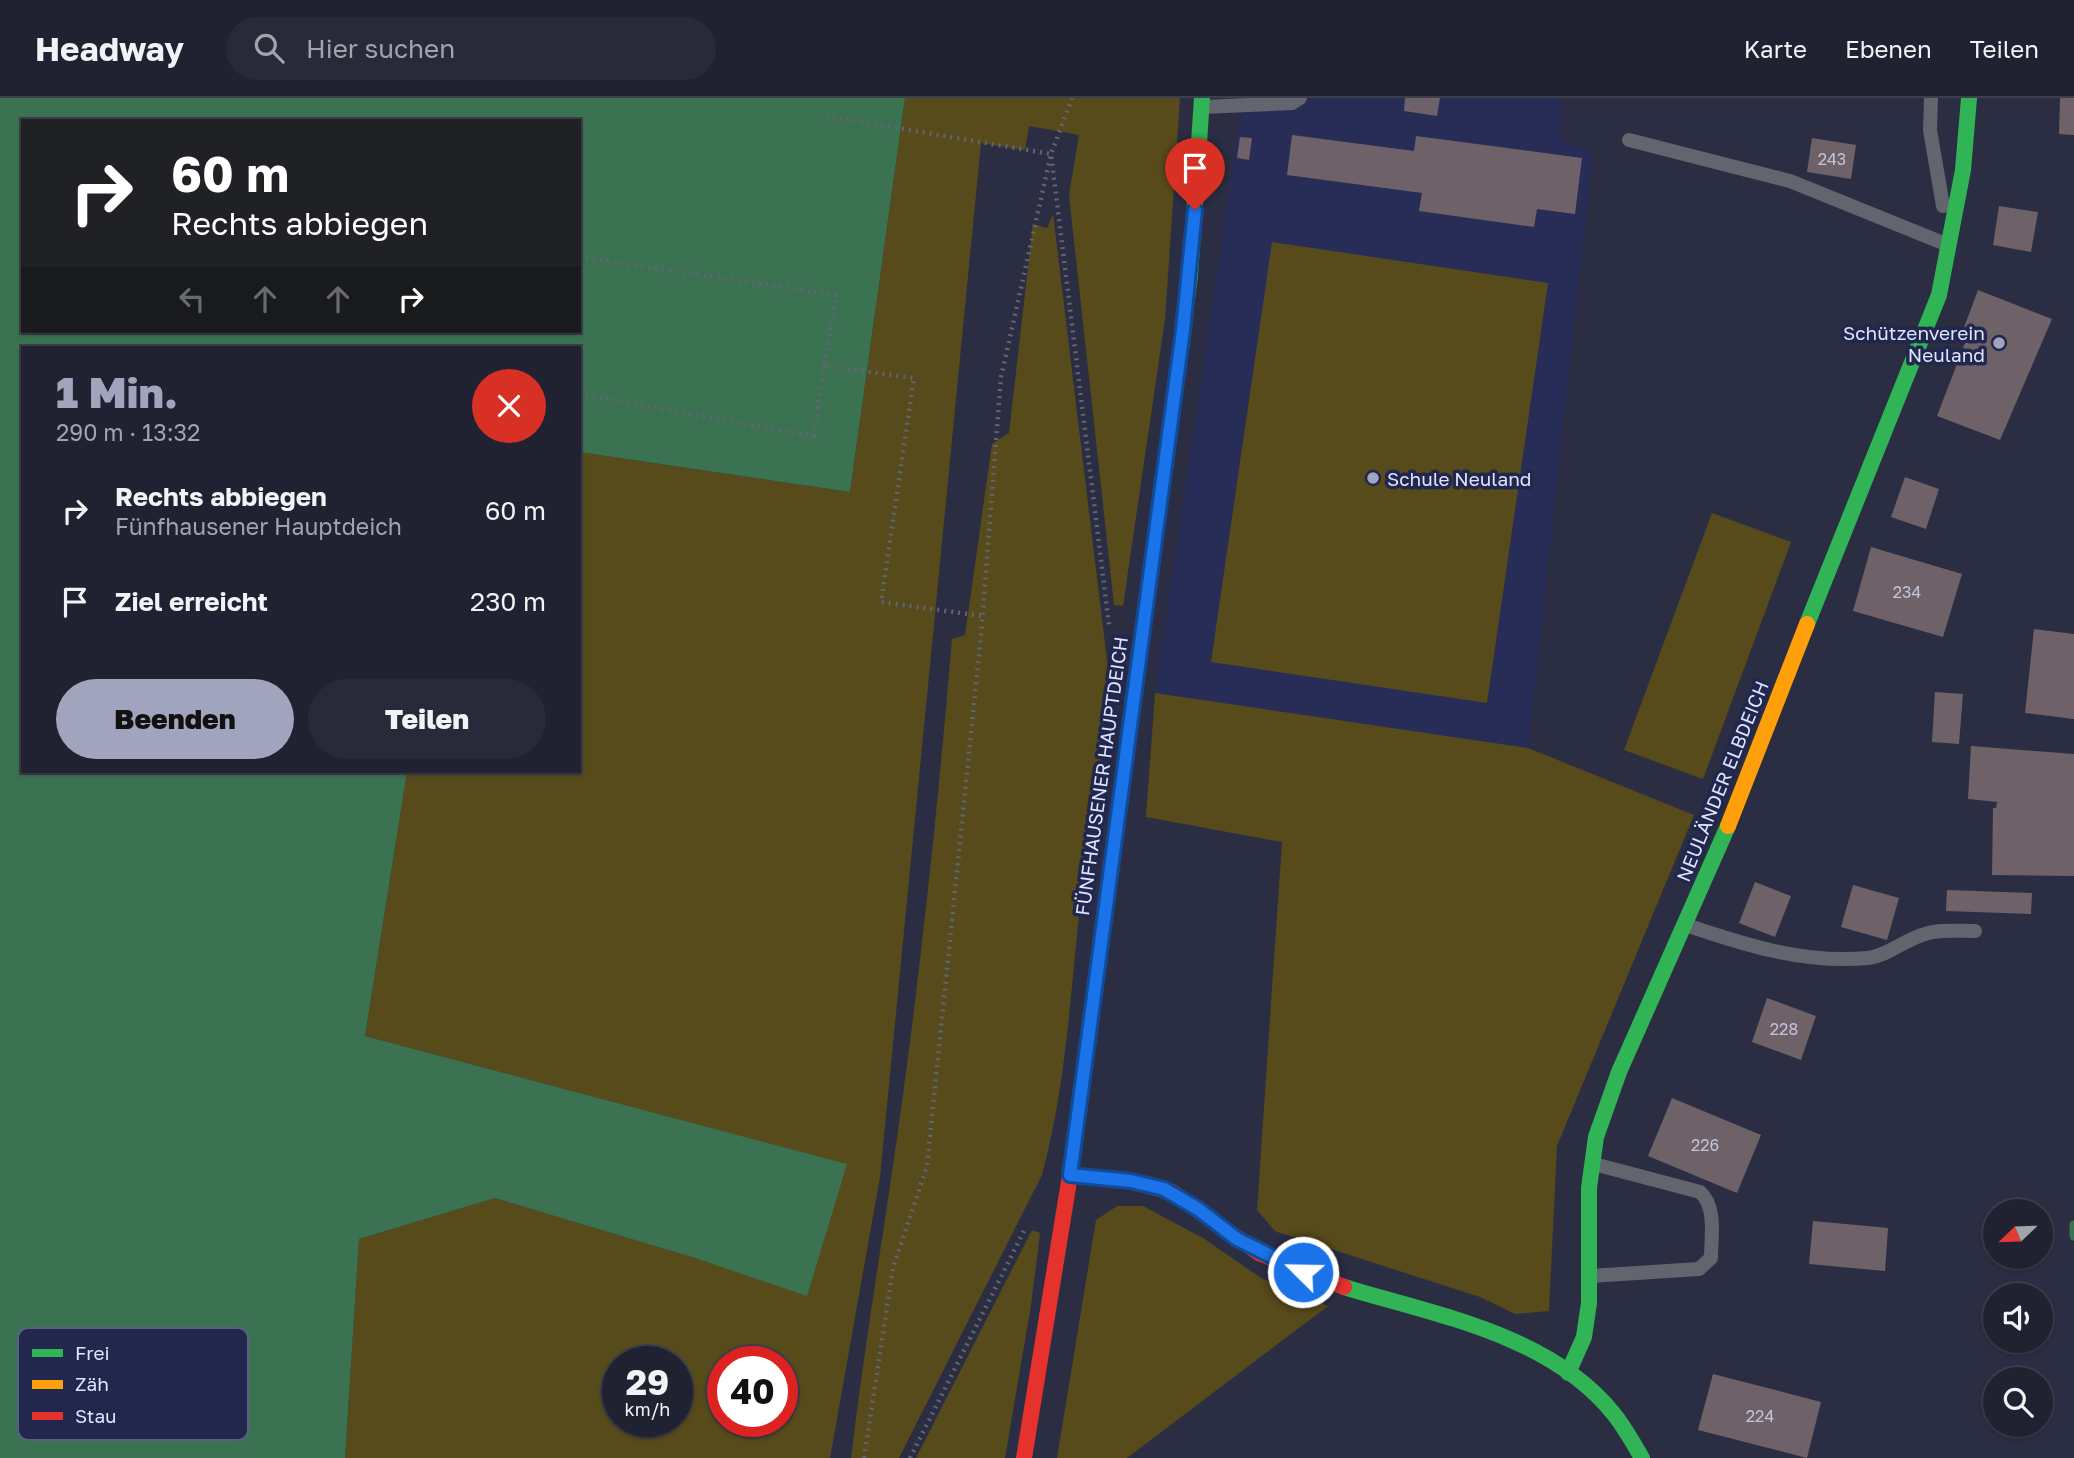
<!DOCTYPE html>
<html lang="de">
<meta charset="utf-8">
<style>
body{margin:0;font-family:"Golos Text",sans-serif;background:#282a3a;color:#f1f3f6;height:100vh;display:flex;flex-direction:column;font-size:26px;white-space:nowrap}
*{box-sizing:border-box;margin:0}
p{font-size:23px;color:#a2a4ac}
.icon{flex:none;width:38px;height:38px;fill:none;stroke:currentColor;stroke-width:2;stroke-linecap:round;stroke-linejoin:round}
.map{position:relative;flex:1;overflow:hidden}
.side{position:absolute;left:21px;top:248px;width:560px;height:427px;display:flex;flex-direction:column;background:#202232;border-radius:0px;box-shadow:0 2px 5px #0004,0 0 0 2px #3d3f4d}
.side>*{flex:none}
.guide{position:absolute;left:21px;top:21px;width:560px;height:214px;border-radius:0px;box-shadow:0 2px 5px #0004,0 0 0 2px #3d3f4d;background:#202124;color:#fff;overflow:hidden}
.needle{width:46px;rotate:247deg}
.buttons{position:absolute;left:1983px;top:1101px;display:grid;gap:14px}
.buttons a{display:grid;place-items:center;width:70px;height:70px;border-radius:50%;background:#202232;box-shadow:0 2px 5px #0004,0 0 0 2px #3d3f4d;font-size:35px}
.speed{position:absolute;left:602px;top:1248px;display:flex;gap:14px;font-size:35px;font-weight:700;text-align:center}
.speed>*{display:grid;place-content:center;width:91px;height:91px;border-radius:50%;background:#202232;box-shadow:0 2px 5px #0004,0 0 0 2px #3d3f4d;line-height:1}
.speed small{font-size:18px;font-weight:400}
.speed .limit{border:10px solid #d22;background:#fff;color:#111}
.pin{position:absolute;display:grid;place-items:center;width:60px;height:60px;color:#fff;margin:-72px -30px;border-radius:50% 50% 50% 0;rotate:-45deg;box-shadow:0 0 7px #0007}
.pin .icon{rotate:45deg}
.me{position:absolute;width:77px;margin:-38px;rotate:293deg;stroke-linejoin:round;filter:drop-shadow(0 0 5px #0008)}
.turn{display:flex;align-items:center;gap:24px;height:147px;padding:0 35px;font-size:32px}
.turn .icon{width:91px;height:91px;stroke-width:2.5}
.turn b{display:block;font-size:49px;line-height:60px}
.lanes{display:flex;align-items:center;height:66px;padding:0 35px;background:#0003;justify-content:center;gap:35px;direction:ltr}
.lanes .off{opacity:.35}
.round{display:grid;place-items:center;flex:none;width:74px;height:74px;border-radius:37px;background:#282a3a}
.overview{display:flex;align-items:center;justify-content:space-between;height:119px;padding:0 35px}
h1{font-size:42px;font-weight:800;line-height:52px;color:#a0a5bd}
.button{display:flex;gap:14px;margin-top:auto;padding:14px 35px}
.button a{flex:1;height:80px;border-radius:42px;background:#a0a5bd;color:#111;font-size:28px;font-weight:800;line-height:80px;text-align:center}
.button a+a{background:#282a3a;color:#f1f3f6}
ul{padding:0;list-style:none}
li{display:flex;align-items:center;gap:21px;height:91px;padding:0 35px}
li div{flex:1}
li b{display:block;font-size:26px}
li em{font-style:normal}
header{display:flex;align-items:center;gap:42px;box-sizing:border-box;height:98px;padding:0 35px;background:#202232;border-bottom:2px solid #3d3f4d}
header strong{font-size:33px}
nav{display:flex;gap:38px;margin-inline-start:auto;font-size:24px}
.search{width:490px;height:63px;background:#282a3a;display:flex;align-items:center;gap:18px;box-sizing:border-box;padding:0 24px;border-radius:38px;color:#a2a4ac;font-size:26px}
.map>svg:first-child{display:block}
</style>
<header>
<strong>Headway</strong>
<div class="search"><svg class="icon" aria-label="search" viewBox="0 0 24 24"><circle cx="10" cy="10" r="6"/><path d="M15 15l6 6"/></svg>Hier suchen</div>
<nav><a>Karte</a><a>Ebenen</a><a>Teilen</a></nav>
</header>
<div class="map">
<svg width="2074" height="1360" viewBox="0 0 2074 1360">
<rect width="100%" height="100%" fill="#2b2e43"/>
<path fill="#282d57" d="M1243,0H1562L1560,42L1593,53L1528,650L1155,595Z"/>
<path fill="#574b1b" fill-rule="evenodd" d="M905,0H1180L1165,221L1123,508L1114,507L1069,97L1079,37L1029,28L1025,52L981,45L880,1079L830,1360H345L359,1141L495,1100L695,1160L807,1197L846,1066L365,938L407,674H579V354L850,394ZM618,1264H677V1323H618ZM723,1264H782V1323H723Z
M1053,116L1109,579C1108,647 1091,713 1083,781C1071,879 1068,981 1042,1077L899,1360H851C865,1241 886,1123 902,1004C923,850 939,696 952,541L965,537L992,346L1009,335L1033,126L1047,130Z
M1272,144L1548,185L1487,605L1211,564Z
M1712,415L1791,444L1703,681L1624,652Z
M1155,595L1528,650L1694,717L1557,1048L1549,1213L1515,1216L1480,1199L1275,1133L1257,1112L1282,744L1146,719Z
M1117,1108H1143L1203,1140L1261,1180L1328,1208L1127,1360H1057L1096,1122Z
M1032,1132L1040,1135L1031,1207L1005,1360H916Z"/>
<path fill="#3b7352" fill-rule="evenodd" d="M0,0H905L850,394L579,354V250H23V674H407L365,938L847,1066L807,1198L695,1160L495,1100L359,1141L345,1360H0ZM23,23H579V233H23Z"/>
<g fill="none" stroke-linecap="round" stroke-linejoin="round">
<path stroke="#3b7352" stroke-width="9" d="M2074,1127V1138"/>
</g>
<path fill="#6e6268" d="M1405,0H1440L1437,18L1404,13Z
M2060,0H2074V37L2059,36Z
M1292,37L1414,53L1416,38L1582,60L1575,116L1537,111L1534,129L1419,113L1422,95L1287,77Z
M1240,39L1252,40L1249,62L1237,60Z
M1812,40L1856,47L1851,81L1807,74Z
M1999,108L2038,114L2031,154L1993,147Z
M1978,192L2052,221L2000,342L1937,318L1965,245L1959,243Z
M1905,379L1939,391L1926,431L1891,419Z
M1871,449L1962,476L1943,539L1853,513Z
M2034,531L2074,536V621L2025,615Z
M1935,594L1963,596L1959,646L1932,644Z
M1971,648L2074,656V778L1992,777L1993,710H1996L1997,704L1968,701Z
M1755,784L1791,798L1775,839L1739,825Z
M1853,787L1899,800L1887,842L1841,829Z
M1947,792L2032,795L2031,816L1946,813Z
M1767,900L1816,918L1801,962L1752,944Z
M1672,1000L1761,1037L1737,1095L1648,1058Z
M1813,1123L1888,1130L1885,1173L1809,1166Z
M1713,1276L1821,1304L1807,1360L1698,1332Z"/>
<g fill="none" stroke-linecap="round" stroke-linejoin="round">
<path stroke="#626471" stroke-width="4.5" stroke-dasharray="2 5" stroke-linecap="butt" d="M826,18L1051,56L1109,527
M579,159L837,197L824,268L914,280L881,504L983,518
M579,296L814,338L824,268
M864,1360L893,1170L927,1068L981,537L1001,279L1051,56L1072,0
M910,1360L1026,1129"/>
<path stroke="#62646e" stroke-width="14" d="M1931,0L1930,32L1943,108
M1203,9L1292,5L1300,0
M1629,42L1790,83L1948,147
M1686,827C1745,847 1804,866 1868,860C1887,858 1903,843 1922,837C1938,831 1957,833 1975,833
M1590,1178L1699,1171L1711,1160C1711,1140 1717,1109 1700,1094L1594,1066"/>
<path stroke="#30b455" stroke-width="16" d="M1807,526L1939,197L1963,72L1969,0
M1102,838L1190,178L1202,0
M1344,1189C1435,1217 1549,1236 1613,1315C1624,1328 1633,1345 1642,1360
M1568,1275L1584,1239L1589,1205V1090L1596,1039L1619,974L1728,728"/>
<path stroke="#ff9f0a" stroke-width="16" d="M1728,728L1807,526
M1071,1071L1102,838"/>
<path stroke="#e5322d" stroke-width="16" d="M1070,1077L1129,1083L1172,1094L1259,1155L1344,1189
M1024,1360L1071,1071"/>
</g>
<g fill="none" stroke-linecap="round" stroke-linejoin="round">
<defs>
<path id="route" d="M1195,112L1183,232L1070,1077L1131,1083L1164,1091L1198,1111L1237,1141L1303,1174"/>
</defs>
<use href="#route" stroke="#114b97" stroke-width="18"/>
<use href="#route" stroke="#1a73e8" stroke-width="12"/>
</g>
<g fill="#a0a5bd" stroke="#21274d" stroke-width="2.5">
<circle cx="1999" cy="245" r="7"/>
<circle cx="1373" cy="380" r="7"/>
</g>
<g text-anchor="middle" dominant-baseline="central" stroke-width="7" stroke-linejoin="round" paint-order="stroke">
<g font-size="16" fill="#c3c4d8">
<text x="1832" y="61">243</text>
<text x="1907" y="494">234</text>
<text x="1784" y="931">228</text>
<text x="1705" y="1047">226</text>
<text x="1760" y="1318">224</text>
</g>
<g font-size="19" fill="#dfe5fe" stroke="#21274d" text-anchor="end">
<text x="1985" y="234">Schützenverein<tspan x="1985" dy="22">Neuland</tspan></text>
<text x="1387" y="380" text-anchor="start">Schule Neuland</text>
</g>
<g font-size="19" fill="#dfe5fe" stroke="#21274d">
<text transform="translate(1101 678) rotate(-82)">FÜNFHAUSENER HAUPTDEICH</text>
<text transform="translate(1722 683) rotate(-68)">NEULÄNDER ELBDEICH</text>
</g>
</g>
<rect x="18" y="1230" width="230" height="112" rx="10" fill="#21274d" stroke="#5a6082" stroke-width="2"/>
<rect x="32" y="1251" width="31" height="8" fill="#30b455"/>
<rect x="32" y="1282" width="31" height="9" fill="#ff9f0a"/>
<rect x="32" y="1314" width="31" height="8" fill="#e5322d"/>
<g font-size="19" fill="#dfe5fe">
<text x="75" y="1262">Frei</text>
<text x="75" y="1293">Zäh</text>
<text x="75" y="1325">Stau</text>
</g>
</svg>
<div class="buttons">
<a><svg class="needle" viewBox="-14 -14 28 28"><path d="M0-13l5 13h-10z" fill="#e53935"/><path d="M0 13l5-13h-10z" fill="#a2a4ac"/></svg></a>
<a><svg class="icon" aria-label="sound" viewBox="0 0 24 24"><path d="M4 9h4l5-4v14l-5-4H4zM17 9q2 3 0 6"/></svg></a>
<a><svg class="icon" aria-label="search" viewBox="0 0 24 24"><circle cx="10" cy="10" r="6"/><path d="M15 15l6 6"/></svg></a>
</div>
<div class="speed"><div>29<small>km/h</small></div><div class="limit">40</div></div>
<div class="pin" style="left:1195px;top:112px;background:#d93025"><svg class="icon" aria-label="arrive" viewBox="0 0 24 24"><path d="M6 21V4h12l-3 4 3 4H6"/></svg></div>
<svg class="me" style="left:1303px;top:1174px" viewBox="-20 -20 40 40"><circle r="17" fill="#1a73e8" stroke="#fff" stroke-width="3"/><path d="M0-11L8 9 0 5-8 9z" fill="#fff"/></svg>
<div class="guide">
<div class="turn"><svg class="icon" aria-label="right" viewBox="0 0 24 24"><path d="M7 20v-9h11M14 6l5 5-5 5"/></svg><div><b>60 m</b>Rechts abbiegen</div></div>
<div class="lanes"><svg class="icon off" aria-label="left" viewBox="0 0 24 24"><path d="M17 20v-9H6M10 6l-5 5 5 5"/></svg><svg class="icon off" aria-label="ahead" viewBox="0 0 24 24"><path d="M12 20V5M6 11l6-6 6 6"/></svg><svg class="icon off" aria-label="ahead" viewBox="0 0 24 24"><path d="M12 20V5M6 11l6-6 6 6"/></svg><svg class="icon" aria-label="right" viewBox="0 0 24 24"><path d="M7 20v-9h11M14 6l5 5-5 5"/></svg></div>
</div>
<section class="side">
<div class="overview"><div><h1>1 Min.</h1><p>290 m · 13:32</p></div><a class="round" style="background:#d93025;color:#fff"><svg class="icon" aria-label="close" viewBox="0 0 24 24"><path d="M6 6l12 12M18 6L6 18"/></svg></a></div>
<ul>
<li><svg class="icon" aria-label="right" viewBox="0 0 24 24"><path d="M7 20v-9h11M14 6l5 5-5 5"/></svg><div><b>Rechts abbiegen</b><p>Fünfhausener Hauptdeich</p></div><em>60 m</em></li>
<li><svg class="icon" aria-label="arrive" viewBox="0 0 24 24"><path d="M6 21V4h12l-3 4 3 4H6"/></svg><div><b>Ziel erreicht</b></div><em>230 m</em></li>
</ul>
<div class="button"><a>Beenden</a><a>Teilen</a></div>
</section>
</div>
